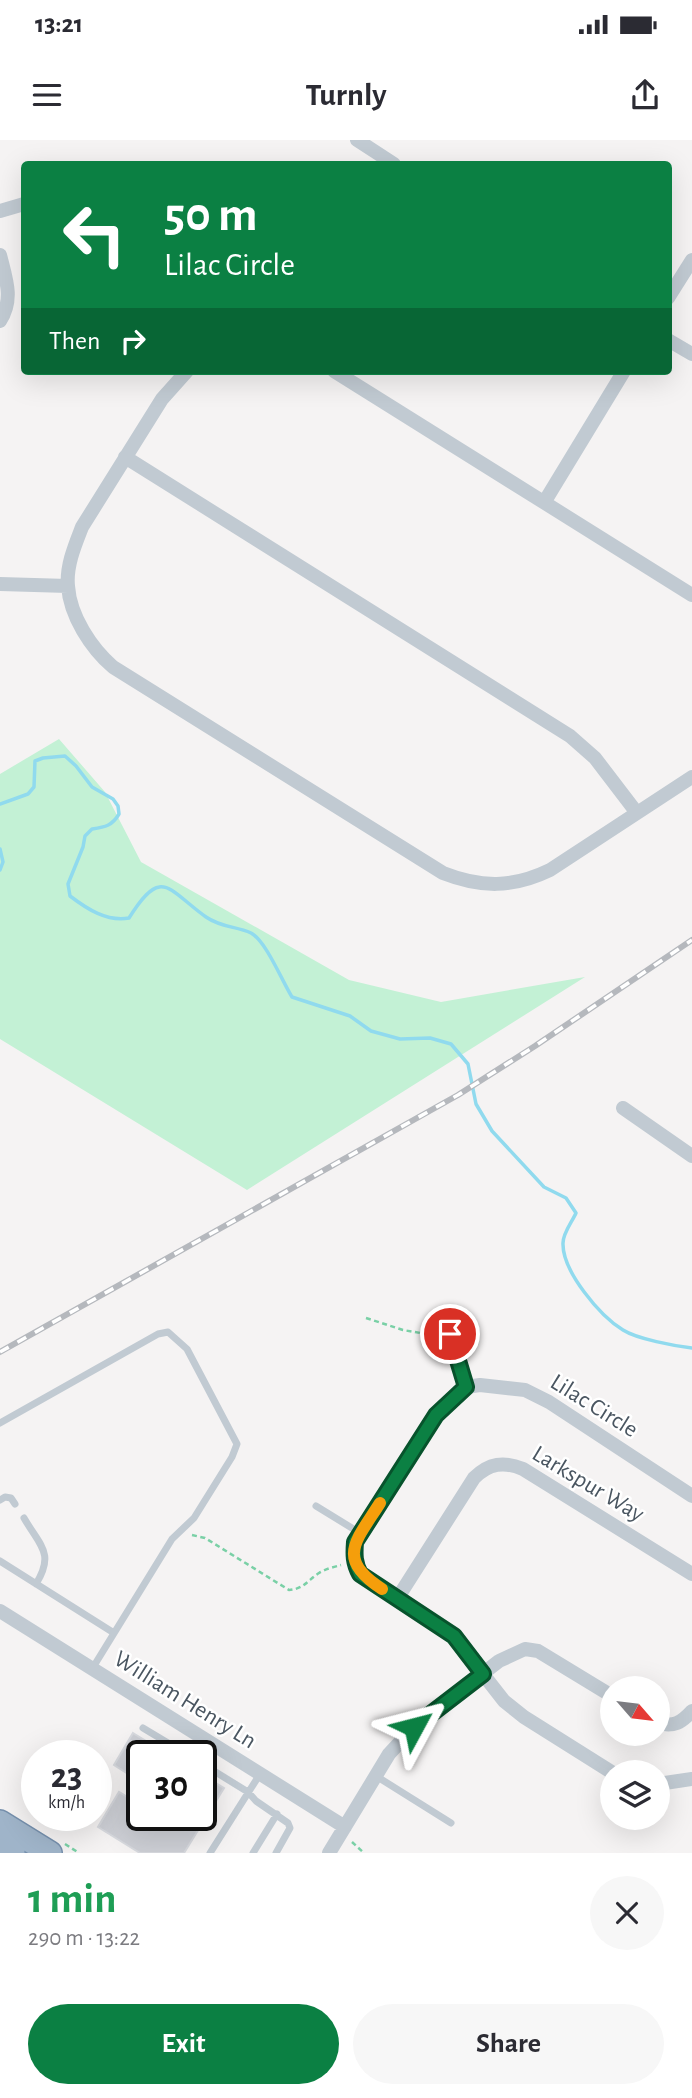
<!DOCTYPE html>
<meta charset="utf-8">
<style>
body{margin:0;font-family:"Alegreya Sans",sans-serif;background:#f7f7f7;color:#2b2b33;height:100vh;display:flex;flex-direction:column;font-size:26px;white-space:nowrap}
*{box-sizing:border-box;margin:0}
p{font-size:23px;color:#7c7c81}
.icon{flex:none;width:38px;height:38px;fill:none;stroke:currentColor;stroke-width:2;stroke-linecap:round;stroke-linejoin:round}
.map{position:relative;height:1713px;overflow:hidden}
.sheet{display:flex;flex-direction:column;background:#fff;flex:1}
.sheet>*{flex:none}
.top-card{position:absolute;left:21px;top:21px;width:651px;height:214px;border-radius:7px;box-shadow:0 7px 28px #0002;background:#0b8043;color:#fff;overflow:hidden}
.needle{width:46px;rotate:118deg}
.fabs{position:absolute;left:600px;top:1536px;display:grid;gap:14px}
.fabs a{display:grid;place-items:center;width:70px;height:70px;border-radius:50%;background:#fff;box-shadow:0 7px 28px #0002;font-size:35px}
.speed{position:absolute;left:21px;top:1600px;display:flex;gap:14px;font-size:35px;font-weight:700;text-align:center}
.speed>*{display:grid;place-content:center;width:91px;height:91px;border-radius:50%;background:#fff;box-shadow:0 7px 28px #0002;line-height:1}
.speed small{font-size:18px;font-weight:400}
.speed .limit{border:4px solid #111;border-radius:10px;background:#fff;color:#111}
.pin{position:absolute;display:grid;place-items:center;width:60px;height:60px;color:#fff;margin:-30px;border:4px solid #fff;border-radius:50%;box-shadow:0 2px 7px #0007}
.me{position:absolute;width:77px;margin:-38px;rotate:52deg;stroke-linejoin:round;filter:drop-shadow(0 0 5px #0008)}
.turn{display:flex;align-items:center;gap:24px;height:147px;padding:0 28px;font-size:32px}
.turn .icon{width:91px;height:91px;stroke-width:2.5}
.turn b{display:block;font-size:49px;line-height:60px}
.then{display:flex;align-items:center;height:66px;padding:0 28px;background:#0003;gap:14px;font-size:26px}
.round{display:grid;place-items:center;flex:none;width:74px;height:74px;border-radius:37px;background:#f7f7f7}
.head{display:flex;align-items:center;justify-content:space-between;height:119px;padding:0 28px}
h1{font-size:42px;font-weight:700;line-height:52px;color:#1e9e55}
.action{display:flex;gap:14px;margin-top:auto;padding:14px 28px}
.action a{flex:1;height:80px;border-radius:42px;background:#0b8043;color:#fff;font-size:28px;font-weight:700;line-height:80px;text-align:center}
.action a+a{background:#f7f7f7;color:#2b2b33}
.status{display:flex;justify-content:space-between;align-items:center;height:49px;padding:0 35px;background:#fff;direction:ltr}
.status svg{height:19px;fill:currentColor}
header{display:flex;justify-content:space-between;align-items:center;height:91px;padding:0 28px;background:#fff;font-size:32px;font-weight:700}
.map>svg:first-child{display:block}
</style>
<div class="status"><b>13:21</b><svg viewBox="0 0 49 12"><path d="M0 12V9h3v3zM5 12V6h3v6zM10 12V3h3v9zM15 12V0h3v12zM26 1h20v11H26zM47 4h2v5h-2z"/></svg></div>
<header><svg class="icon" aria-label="menu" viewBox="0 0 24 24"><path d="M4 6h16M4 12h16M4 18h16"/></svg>Turnly<svg class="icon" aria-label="share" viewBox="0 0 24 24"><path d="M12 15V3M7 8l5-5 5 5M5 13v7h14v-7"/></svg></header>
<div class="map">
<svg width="692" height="1713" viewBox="0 0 692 1713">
<rect width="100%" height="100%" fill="#f5f3f3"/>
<path fill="#c3f1d5" d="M59,599L105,652L141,722L349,840L441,862L585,837L247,1050L0,899V634Z"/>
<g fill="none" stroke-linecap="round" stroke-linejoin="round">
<path stroke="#90daee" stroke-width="3.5" d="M0,664L28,654L34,647L35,621L43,618L65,616L76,626L92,647L113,659L118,666L119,674C112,686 105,687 92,689L85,696L83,707L68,744L70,756C87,769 107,782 129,778C162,725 168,750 206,777C222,788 236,786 251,793C266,801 282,841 292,857L350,876L371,891L400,899L430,898L451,904L468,924L476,964L492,991L544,1047L566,1058L576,1073C572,1082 563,1093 563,1103C562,1131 600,1176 623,1190C637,1199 675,1206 692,1208
M0,709L3,722L0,730"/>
</g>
<path fill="#cdcfd5" stroke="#d7d9de" stroke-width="2" d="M133,1593L159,1609L155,1615H142V1622L133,1637L114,1625Z
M201,1634L224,1648L184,1713H140L98,1687L119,1652L142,1666V1675H201Z"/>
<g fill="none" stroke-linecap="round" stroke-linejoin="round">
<defs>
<path id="trunk" d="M0,1682L50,1713
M0,1705L13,1713"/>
</defs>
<use href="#trunk" stroke="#7690ad" stroke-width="26"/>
<path stroke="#7ad0a6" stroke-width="2.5" stroke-dasharray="5 3.5" stroke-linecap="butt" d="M366,1178L403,1190L438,1196
M192,1395L205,1398L289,1450C304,1449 308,1440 319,1433C325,1429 334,1427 341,1425
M352,1702L364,1713
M65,1704L79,1713"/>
<path stroke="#c1cad2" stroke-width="7" d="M0,1283L158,1194L168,1192L187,1209L237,1304L232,1317L194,1378L172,1399L92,1529
M0,1360L5,1357L11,1358L15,1364
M316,1366L360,1393
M24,1378C40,1406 55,1413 36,1444
M0,1421L114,1493
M143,1588L188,1615
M201,1623L248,1652L256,1661L288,1683L290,1688L276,1713
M376,1636L451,1683
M210,1713L260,1634
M253,1713L277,1674"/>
<path stroke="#c1cad2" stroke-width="14" d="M357,0L394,24
M0,71L24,64
M0,115C6,139 14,159 0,181
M668,158L692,120
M668,200L692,214
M187,231L162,259L82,387C75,405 66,426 68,446C70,476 91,508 113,527L443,733C481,748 513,748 550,730L692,637
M334,231L692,455
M125,317L570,596L595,618L637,673
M545,361L624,231
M0,444L68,446
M623,968L692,1016
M450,1194L466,1247
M397,1459L474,1338C489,1323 504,1321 523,1329L692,1434
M0,1471L345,1687
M658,1583C674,1587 681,1583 692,1571
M613,1633L524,1577L504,1561L454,1497L360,1434L355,1424V1402L436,1274L466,1247L480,1245L525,1250L549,1262L692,1356
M658,1644L692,1639
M329,1713L389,1614L414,1587L499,1521L525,1509L538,1511L612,1556"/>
<use href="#trunk" stroke="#9fb4c9" stroke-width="23"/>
<defs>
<path id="rail" d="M0,1212L458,955L535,906L692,800"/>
</defs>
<use href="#rail" stroke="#b5b8bd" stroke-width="6"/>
<use href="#rail" stroke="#fff" stroke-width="3.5" stroke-dasharray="10" stroke-linecap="butt"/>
</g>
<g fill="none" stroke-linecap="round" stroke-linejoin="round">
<defs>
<path id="route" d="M414,1587L483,1534L454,1496L360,1434C354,1423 354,1415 355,1402L436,1275L466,1247L450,1194"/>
</defs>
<use href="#route" stroke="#07532c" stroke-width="18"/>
<use href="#route" stroke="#0b8043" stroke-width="12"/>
<path stroke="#f59e0b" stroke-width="12" d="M380,1363C356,1401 335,1419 382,1449"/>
</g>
<g text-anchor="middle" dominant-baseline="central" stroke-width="5" stroke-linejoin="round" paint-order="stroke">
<g font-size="24" fill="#4a5661" stroke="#fff">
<text transform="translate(594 1266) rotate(32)">Lilac Circle</text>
<text transform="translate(588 1344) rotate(31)">Larkspur Way</text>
<text transform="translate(185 1560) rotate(32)">William Henry Ln</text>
</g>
</g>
</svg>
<div class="fabs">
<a><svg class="needle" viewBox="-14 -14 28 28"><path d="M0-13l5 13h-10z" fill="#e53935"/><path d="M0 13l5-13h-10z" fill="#7c7c81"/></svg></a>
<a><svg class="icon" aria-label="layers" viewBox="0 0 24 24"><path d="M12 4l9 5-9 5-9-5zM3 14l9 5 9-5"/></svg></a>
</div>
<div class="speed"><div>23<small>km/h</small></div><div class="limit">30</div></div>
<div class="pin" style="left:450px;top:1194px;background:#d93025"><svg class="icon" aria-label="arrive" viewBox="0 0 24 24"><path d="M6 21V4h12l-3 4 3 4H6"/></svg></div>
<svg class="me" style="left:414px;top:1587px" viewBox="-20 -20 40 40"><path d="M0-17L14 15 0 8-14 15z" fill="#0b8043" stroke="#fff" stroke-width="4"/></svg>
<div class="top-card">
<div class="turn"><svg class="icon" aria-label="left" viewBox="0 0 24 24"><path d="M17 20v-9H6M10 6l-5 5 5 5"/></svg><div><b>50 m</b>Lilac Circle</div></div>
<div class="then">Then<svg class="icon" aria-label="right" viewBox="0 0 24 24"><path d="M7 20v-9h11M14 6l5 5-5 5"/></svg></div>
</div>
</div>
<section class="sheet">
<div class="head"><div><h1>1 min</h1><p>290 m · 13:22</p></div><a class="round"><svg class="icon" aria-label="close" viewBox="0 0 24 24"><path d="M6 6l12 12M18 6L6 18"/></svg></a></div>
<div class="action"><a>Exit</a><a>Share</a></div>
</section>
